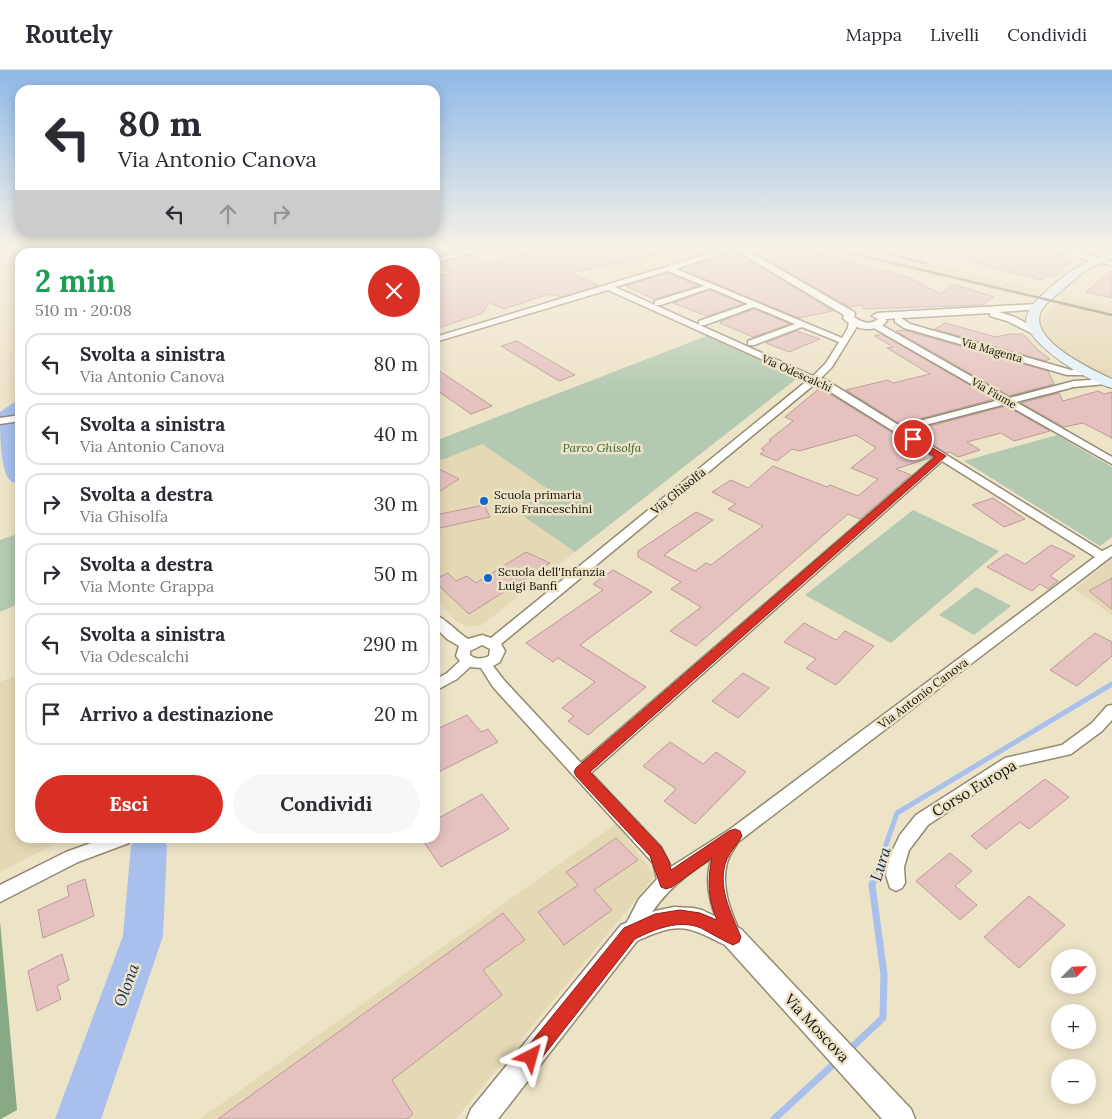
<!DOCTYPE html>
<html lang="it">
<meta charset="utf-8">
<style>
body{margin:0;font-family:Lora,serif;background:#f7f7f7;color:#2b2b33;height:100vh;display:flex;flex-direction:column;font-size:19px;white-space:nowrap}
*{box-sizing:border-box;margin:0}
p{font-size:16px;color:#7c7c81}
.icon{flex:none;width:28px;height:28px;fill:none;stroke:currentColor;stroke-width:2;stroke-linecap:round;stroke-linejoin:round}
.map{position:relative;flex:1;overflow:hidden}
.side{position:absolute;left:15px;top:178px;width:425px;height:595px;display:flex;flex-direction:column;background:#fff;border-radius:15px;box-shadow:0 2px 12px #0003}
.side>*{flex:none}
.top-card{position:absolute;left:15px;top:15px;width:425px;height:152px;border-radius:15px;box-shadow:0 2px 12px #0003;background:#fff;color:#2b2b33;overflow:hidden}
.needle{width:32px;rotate:66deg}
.controls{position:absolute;left:1051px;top:879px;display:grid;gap:10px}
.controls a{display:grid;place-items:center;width:45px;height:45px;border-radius:50%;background:#fff;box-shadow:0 2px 12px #0003;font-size:25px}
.pin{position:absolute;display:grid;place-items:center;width:42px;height:42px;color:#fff;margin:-21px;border:2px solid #fff;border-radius:50%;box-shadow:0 1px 5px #0007}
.me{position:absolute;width:55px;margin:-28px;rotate:39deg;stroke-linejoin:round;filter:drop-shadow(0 0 4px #0008)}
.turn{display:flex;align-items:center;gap:18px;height:105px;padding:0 20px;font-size:22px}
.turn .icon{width:65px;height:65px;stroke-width:2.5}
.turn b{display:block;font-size:35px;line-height:42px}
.lanes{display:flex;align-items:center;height:48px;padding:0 20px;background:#0003;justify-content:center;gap:25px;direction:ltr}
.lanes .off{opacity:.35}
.round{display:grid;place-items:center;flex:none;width:52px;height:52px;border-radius:26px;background:#f7f7f7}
.summary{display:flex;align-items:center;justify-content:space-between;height:85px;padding:0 20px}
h1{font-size:30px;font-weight:800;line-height:38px;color:#1e9e55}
.button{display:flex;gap:10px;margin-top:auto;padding:10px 20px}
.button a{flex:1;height:58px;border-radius:30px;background:#d93025;color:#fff;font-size:20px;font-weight:800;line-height:58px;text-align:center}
.button a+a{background:#f7f7f7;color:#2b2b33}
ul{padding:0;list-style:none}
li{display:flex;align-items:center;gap:15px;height:62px;margin:0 10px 8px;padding:0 10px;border:2px solid #e1e1e2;border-radius:15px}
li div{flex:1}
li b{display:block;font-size:19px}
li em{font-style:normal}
header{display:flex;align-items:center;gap:30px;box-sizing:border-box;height:70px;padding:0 25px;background:#fff;border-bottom:1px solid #e1e1e2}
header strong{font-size:24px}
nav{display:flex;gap:28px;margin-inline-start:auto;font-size:18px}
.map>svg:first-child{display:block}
</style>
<header>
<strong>Routely</strong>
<nav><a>Mappa</a><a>Livelli</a><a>Condividi</a></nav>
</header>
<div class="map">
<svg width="1112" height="1049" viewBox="0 0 1112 1049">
<rect width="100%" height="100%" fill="#ede3c7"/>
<path fill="#e5d8b5" d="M397,177H466L435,184V182H404Z
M580,177H708L725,186L628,207Z
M800,177H867L1041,220L1031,228Z
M1065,226L1112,237V311L1082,296L1051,273L1044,262L1042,252L1044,245Z
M482,374L552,422L513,439L575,482L482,555L468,557L456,551L435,528V385L442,390Z
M1112,489V545L1075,519Z
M15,606L20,618V768H66L0,802V612Z
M616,754L655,806L456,1049H200Z"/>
<path fill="#b3c9b1" d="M122,177H182L152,182H99Z
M709,265L793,304L795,310L575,482L513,439L552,422L482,374L442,390L435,385V371Z
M1057,365L1112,397V467L1100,476L964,391Z
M913,440L999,481L891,573L805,525Z
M20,463V533L0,542V470Z
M976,517L1011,536L974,565L939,545Z"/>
<path fill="#87aa84" d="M0,851L17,1040L1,1049H0Z"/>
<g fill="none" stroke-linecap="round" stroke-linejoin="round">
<path stroke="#a8c0eb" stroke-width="5" d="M881,789L897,743L1112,614"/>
<path stroke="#a8c0eb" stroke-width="7" d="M849,980L883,948L884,905L872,815L882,788
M774,1049L837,991"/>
<path fill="#a8c0eb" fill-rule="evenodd" d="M26,177H40L41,182H26Z
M20,331C20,343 15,356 20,367V414C16,413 12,413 9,409C0,399 0,357 0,342L13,333Z
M135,768H163L167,776L163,866L101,1049H55L123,866L131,776Z"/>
</g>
<path fill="#e5c2c0" stroke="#bb9a98" d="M561,177H666L667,182L570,203L599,215L562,227L549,224L504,239L489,232L483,243L435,259V207L452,203L437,194L471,185L487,193Z
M758,177H790L894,203L910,208L941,224L954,214L994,227L982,235L864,239L861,235L850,237L750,180Z
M958,177H1039L1064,185L1052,188L1070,192L1057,204L1052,207L1048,205L1042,210L963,190L946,182Z
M738,184L833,241L799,248L688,202V197Z
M1112,200V228L1086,222Z
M667,203L698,216L654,229L626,216Z
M710,220L743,234L707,246L673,233Z
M754,239L790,254L753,267L720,253L722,252H720Z
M945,253L996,267L1010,264H1023L1038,280L1050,289L1045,291L935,259Z
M903,260L1048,301L1054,314L1009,326L896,261Z
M796,261L820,269L789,282L766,273Z
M881,264L994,329L900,354L846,320L888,310L893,313L930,304L887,278L893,277L874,266Z
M517,271L575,305L559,311L501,276Z
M435,298L492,336L471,344L435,319Z
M820,318L932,387L896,399L911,405L860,449L848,444L696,576L670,561L701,537L671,519L681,512L638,487V481L696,442L713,450L664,485L695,501L706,493L711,495L763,456L728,439L736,434L712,422L731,410L748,418L773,396L827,417L830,415L858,426L878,409L851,398L876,378L856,365L799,381L792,379L777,391L760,384L765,380L761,379L771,371L769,370L793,351L785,347Z
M1098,321L1104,324L1112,322V368L1083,353L1064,357L1021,333L1059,323L1063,331Z
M1006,336L1050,361L1014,371L1001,363L967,372L980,380L958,387L950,382L946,383L911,361Z
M435,397L459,409L435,424Z
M993,428L1025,449L1004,457L972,435Z
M484,435L490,447L435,459V445Z
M1051,475L1075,486L1050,506L1058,511L1048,519L1040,514L1032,521L987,497L1006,484L1025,494Z
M526,482L550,493L469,544L435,512V509L448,503L456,511L467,506L476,513Z
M613,500L652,522L580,575L646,617L588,665L568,651L574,646L562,638L595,612L558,588L553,592L526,573L603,520L593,514Z
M1112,508V539L1089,521Z
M804,553L836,570L845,561L874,576L836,615L806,598L816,589L784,572Z
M1095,563L1112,572V586L1077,616L1050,600Z
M743,603L769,618L738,648L712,631Z
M467,645L481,662L488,659L498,672L435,704V660Z
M670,672L703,694L716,682L746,702L695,754L664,731L676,719L643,696Z
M1045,709L1069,727L1029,759L1020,752L986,779L971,766Z
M482,724L509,759L441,797L421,768H435V750Z
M616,768L638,790L594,820L612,840L564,875L538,842L578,815L566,802Z
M950,783L972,801L955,816L977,835L960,850L916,811Z
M85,809L94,846L43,868L38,840L69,826L67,816Z
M1029,826L1065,855L1019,898L984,867Z
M503,843L525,870L483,900L502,925L392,1010L413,1044L407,1049H218Z
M62,884L69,910L57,916L61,929L37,941L28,901Z"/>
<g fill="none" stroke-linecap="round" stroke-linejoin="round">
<defs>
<path id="minor" d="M224,177H241L218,182H206Z
M375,177H383L388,182H381Z
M484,177H498L435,192V188Z
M731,177L739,178L676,199L842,268L848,258L849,250H855L856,258L832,297L821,308L826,310L900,356L999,330L872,257V253H878L1009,328L1074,311L1108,309V313L1105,314L1074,317L1016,332L1112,387V394L1006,334L906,360L1102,481L1112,476V486L738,772C734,779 729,785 727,793C720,818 732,845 742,867L739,873L733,875L727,873C715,847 701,817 712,788C676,811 656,830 637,868L631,870L625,868L622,862L639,829L657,809L653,793L493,617L481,598L470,597L457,609L435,621V610L447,603L460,591L456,586L459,576L447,569L435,557V545C444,547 458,563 468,569L482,565L491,568L808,310L608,220L435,272V267ZM668,201L704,216L655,231V235H661L710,218L748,234L699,251V255H705L754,237L795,254L748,271V275H754L802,257L839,272L826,293L813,306L615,217ZM816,313L935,387L581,693L503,609L493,596L500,592L505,581L501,574ZM942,391L1095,487L729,760L671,797L661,777L591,703ZM482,575L490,579L489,586C483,589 475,590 470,585V581Z
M925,177H956L939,182Z
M1041,177H1053L1112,191V195L1091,191Z
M895,248H901L910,254L1071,300L1089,299L1093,302L1089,305H1067L904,258L895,252Z
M20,345V351L0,354V348Z
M1112,635V650L1102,661L1071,684L1014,697L928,755L909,780L904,797L905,813L902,818L896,821L890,818L886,805L889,788L900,765L916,745L1005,688L1062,675L1092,653L1107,636Z
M105,768H131L129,773L78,792L0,832V815L66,782Z"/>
<path id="tertiary" d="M730,177H741L854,242L855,244L854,247C861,252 870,256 878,249L872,246L877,243L1037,234L1042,237L1041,239L999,242L1015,247L1040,261L1035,264L1031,263L1007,251L990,246V243L885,249L887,251C876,264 853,260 843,248L844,245Z
M674,837L693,838L702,840L741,859L911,1039L915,1049H882L725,875C686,855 678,852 637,871L498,1049H467L471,1039L621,855L655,841Z"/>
<path id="secondary" d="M1112,182V188L1087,199L1046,234C1017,265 1089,298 1112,309V318C1089,312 1029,276 1026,251C1026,244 1030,238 1034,233C1055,211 1082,190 1112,182Z"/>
</defs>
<use href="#minor" stroke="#938a70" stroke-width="3"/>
<use href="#tertiary" stroke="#938a70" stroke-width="3"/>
<use href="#secondary" stroke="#938a70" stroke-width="2"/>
<use href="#minor" fill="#fff" fill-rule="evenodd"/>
<use href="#tertiary" fill="#fff" fill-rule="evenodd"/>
<use href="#secondary" fill="#e4f2fe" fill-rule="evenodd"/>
<path stroke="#8b8470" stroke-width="2.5" d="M825,177L1112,245
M862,177L925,193"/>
</g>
<linearGradient id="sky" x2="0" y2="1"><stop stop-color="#8eb9e9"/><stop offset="0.55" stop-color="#f7f2e6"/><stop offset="1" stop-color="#f7f2e6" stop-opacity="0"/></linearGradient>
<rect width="1112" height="324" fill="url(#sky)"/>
<path fill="#d93025" stroke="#8d1f18" d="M913,366L946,386L590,702L661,777L669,791L671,800L729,761L735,759L740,761L742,766C738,774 731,780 727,789C716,815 731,843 741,867L739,872L733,875C722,870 712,864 701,858C679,849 655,859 635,869L537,994L531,996L524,994L521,987L524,981L624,858L655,844L680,840L700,843L717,850C708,829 707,810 712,788L672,817L666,819L661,817L650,786L576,706L574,702L576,698L935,387L910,371V367Z"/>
<g fill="#1167d0" stroke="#ede3c7" stroke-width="2">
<circle cx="484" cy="431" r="5"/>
<circle cx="488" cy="508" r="5"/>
</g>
<g text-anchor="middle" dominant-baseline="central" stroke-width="5" stroke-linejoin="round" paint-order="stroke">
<g font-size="11" fill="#141007" stroke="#ede3c7">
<text transform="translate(992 280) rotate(16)">Via Magenta</text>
<text transform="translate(797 303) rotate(24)">Via Odescalchi</text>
<text transform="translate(994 323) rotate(30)">Via Fiume</text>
</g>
<g font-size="12" font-style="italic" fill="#336431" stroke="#ede3c7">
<text x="602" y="377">Parco Ghisolfa</text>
</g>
<g font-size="12" fill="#141007" stroke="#ede3c7">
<text transform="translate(678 421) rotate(-39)">Via Ghisolfa</text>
<text transform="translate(923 623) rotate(-37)">Via Antonio Canova</text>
</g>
<g font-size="12" fill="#141007" stroke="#ede3c7" text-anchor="start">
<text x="494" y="424">Scuola primaria<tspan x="494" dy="14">Ezio Franceschini</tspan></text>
<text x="498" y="501">Scuola dell'Infanzia<tspan x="498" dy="14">Luigi Banfi</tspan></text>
</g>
<g font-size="15" fill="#141007" stroke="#ede3c7">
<text transform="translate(974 718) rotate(-31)">Corso Europa</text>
<text transform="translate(817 958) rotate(47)">Via Moscova</text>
</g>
<g font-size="16" font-style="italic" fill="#132e60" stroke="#ede3c7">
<text transform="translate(880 794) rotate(-72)">Lura</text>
<text transform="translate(126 915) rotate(-70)">Olona</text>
</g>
</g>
</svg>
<div class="controls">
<a><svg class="needle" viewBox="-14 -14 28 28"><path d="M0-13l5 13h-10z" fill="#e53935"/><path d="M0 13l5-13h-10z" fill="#7c7c81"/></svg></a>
<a>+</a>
<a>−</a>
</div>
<div class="pin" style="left:913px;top:369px;background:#d93025"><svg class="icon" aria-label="arrive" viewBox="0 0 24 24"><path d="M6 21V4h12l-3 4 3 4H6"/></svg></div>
<svg class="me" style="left:531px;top:987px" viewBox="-20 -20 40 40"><path d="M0-17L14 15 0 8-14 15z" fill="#d93025" stroke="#fff" stroke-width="4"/></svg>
<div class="top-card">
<div class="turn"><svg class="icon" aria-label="left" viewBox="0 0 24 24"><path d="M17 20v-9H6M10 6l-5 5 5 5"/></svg><div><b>80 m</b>Via Antonio Canova</div></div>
<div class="lanes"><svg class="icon" aria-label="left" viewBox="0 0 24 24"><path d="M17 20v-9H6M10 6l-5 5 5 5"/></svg><svg class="icon off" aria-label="ahead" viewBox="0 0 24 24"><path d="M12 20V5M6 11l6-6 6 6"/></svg><svg class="icon off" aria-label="right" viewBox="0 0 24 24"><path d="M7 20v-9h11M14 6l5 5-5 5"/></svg></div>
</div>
<section class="side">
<div class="summary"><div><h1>2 min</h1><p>510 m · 20:08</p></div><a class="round" style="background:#d93025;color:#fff"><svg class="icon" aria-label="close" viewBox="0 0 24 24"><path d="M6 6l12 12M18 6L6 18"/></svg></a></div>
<ul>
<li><svg class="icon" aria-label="left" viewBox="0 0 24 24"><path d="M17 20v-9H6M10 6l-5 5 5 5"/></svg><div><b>Svolta a sinistra</b><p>Via Antonio Canova</p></div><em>80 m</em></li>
<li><svg class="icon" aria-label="left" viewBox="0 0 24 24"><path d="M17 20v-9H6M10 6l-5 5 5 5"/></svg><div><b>Svolta a sinistra</b><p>Via Antonio Canova</p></div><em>40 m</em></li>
<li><svg class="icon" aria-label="right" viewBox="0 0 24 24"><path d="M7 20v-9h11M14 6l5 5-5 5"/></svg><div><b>Svolta a destra</b><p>Via Ghisolfa</p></div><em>30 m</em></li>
<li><svg class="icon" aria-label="right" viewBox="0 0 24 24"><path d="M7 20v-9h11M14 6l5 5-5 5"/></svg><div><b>Svolta a destra</b><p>Via Monte Grappa</p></div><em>50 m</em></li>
<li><svg class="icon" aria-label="left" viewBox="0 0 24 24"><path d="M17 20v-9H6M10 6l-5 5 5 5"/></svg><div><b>Svolta a sinistra</b><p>Via Odescalchi</p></div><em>290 m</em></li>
<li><svg class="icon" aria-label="arrive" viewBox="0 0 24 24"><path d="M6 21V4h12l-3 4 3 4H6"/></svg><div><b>Arrivo a destinazione</b></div><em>20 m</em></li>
</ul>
<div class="button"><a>Esci</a><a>Condividi</a></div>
</section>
</div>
